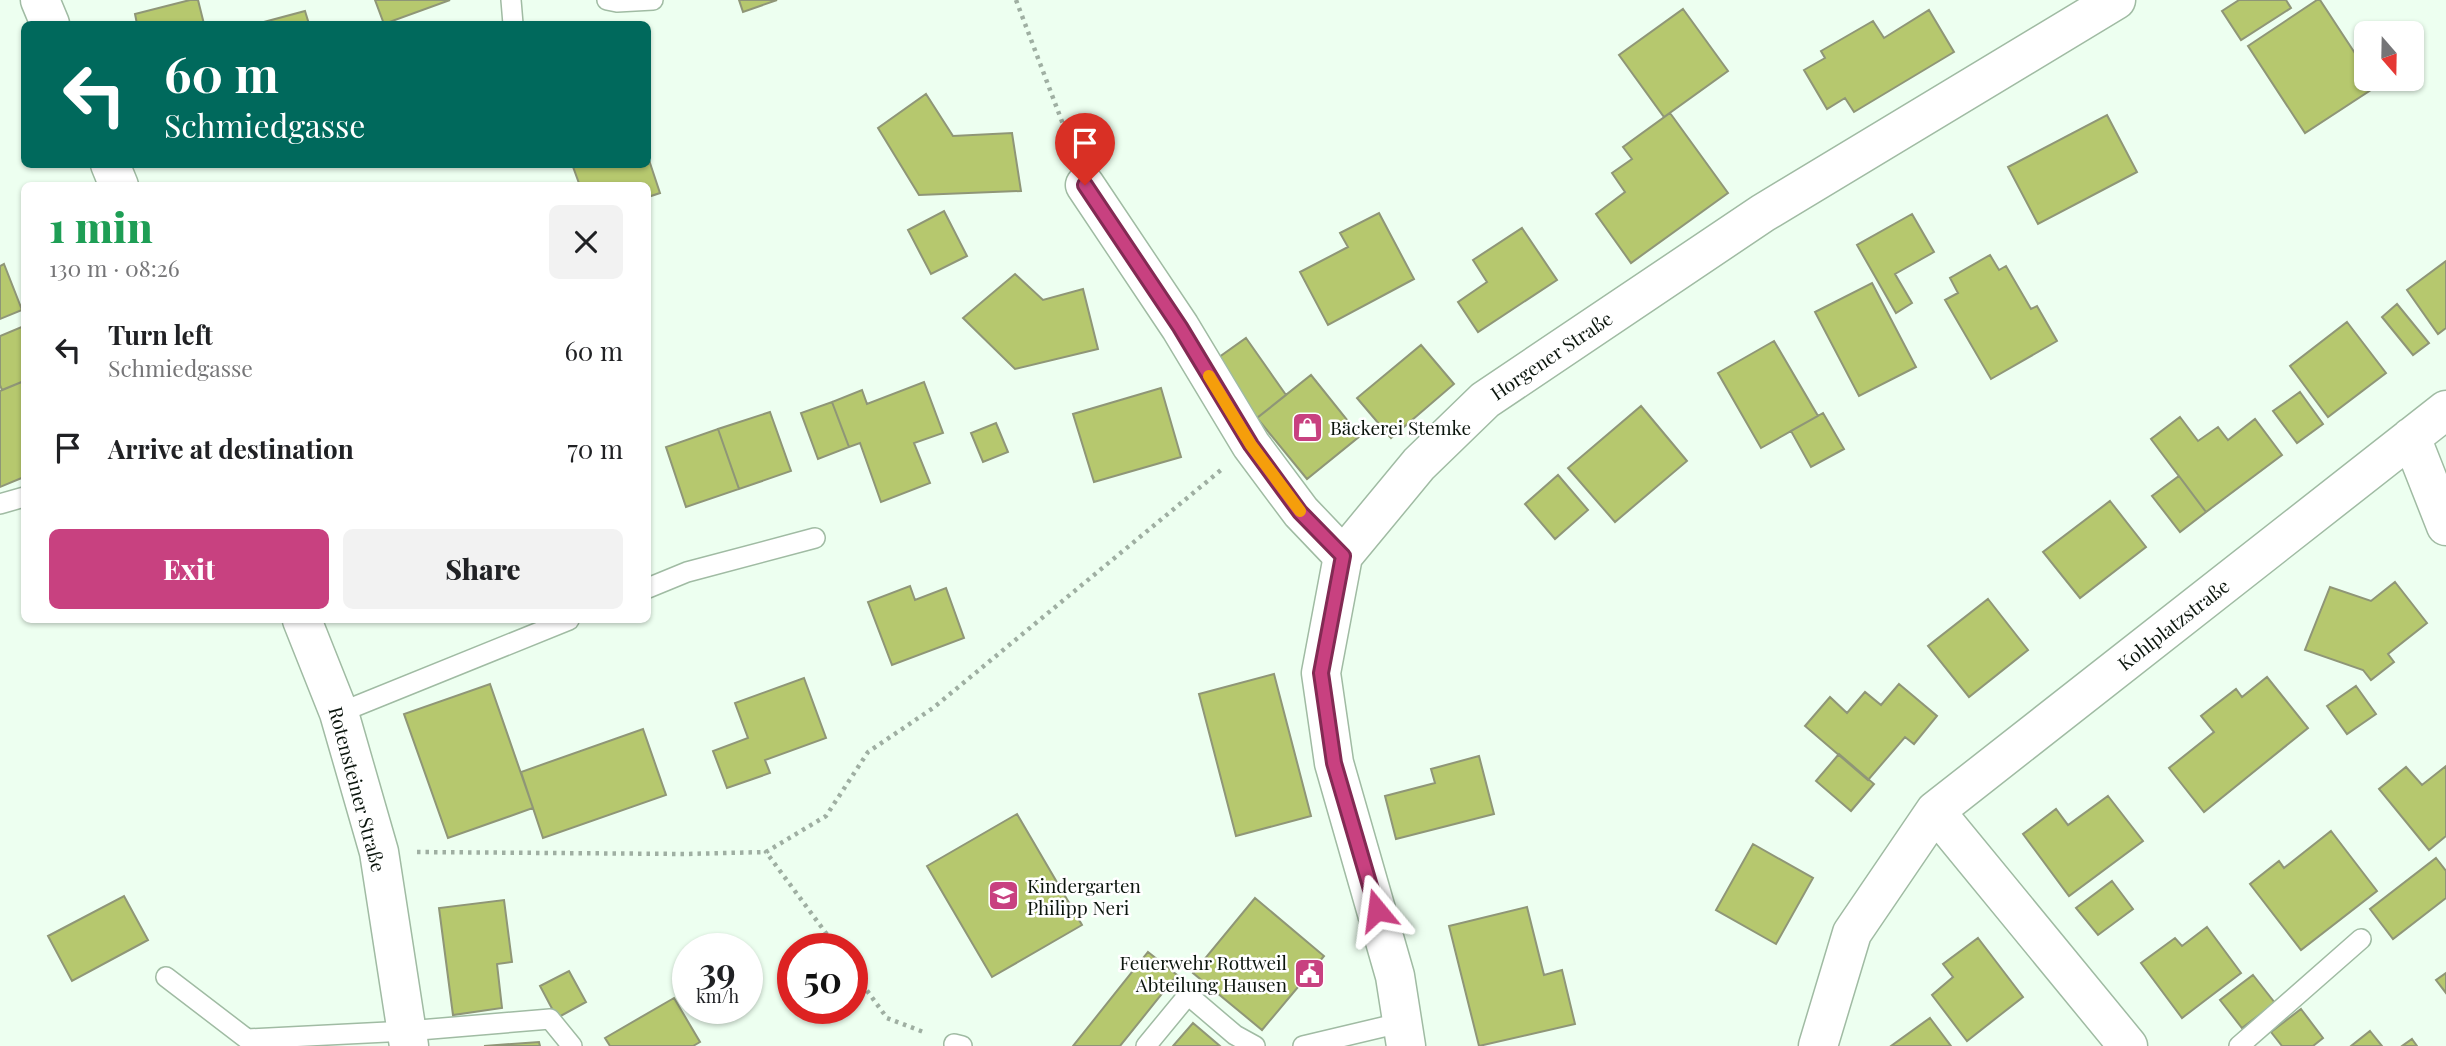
<!DOCTYPE html>
<meta charset="utf-8">
<style>
body{margin:0;font-family:"Playfair Display",serif;background:#f2f2f2;color:#202124;height:100vh;display:flex;flex-direction:column;font-size:26px;white-space:nowrap}
*{box-sizing:border-box;margin:0}
p{font-size:23px;color:#757577}
.icon{flex:none;width:38px;height:38px;fill:none;stroke:currentColor;stroke-width:2;stroke-linecap:round;stroke-linejoin:round}
.map{position:relative;flex:1;overflow:hidden}
.drawer{position:absolute;left:21px;top:182px;width:630px;height:441px;display:flex;flex-direction:column;background:#fff;border-radius:10px;box-shadow:0 2px 5px #0004}
.drawer>*{flex:none}
.guide{position:absolute;left:21px;top:21px;width:630px;height:147px;border-radius:10px;box-shadow:0 2px 5px #0004;background:#00695c;color:#fff;overflow:hidden}
.needle{width:46px;rotate:160deg}
.fabs{position:absolute;left:2354px;top:21px;display:grid;gap:14px}
.fabs a{display:grid;place-items:center;width:70px;height:70px;border-radius:10px;background:#fff;box-shadow:0 2px 5px #0004;font-size:35px}
.speed{position:absolute;left:672px;top:933px;display:flex;gap:14px;font-size:35px;font-weight:700;text-align:center}
.speed>*{display:grid;place-content:center;width:91px;height:91px;border-radius:50%;background:#fff;box-shadow:0 2px 5px #0004;line-height:1}
.speed small{font-size:18px;font-weight:400}
.speed .limit{border:10px solid #d22;background:#fff;color:#111}
.pin{position:absolute;display:grid;place-items:center;width:60px;height:60px;color:#fff;margin:-72px -30px;border-radius:50% 50% 50% 0;rotate:-45deg;box-shadow:0 0 7px #0007}
.pin .icon{rotate:45deg}
.me{position:absolute;width:77px;margin:-38px;rotate:344deg;stroke-linejoin:round;filter:drop-shadow(0 0 5px #0008)}
.turn{display:flex;align-items:center;gap:24px;height:147px;padding:0 28px;font-size:32px}
.turn .icon{width:91px;height:91px;stroke-width:2.5}
.turn b{display:block;font-size:49px;line-height:60px}
.round{display:grid;place-items:center;flex:none;width:74px;height:74px;border-radius:10px;background:#f2f2f2}
.head{display:flex;align-items:center;justify-content:space-between;height:119px;padding:0 28px}
h1{font-size:42px;font-weight:800;line-height:52px;color:#1e9e55}
.cta{display:flex;gap:14px;margin-top:auto;padding:14px 28px}
.cta a{flex:1;height:80px;border-radius:10px;background:#c84180;color:#fff;font-size:28px;font-weight:800;line-height:80px;text-align:center}
.cta a+a{background:#f2f2f2;color:#202124}
ul{padding:0;list-style:none}
li{display:flex;align-items:center;gap:21px;height:98px;padding:0 28px}
li div{flex:1}
li b{display:block;font-size:26px}
li em{font-style:normal}
.map>svg:first-child{display:block}
</style>
<div class="map">
<svg width="2446" height="1046" viewBox="0 0 2446 1046">
<rect width="100%" height="100%" fill="#edfff0"/>
<path fill="#b6c86e" stroke="#8f9677" stroke-width="2" d="M190,0H198L204,24H137L135,14Z
M375,0H450L384,24Z
M739,0H777L743,12Z
M2239,0H2286L2291,8L2241,40L2222,11Z
M2317,0H2320L2366,70V79H2372L2377,86L2305,133L2248,46Z
M1683,9L1728,71L1664,117L1619,55Z
M1929,10L1954,52L1854,112L1845,98L1827,109L1804,70L1825,58L1821,51L1873,21L1884,38Z
M305,11L309,24H265L264,22Z
M926,94L953,136L1012,133L1021,191L919,195L878,128Z
M1670,113L1728,193L1631,263L1596,214L1625,192L1612,173L1632,159L1623,147Z
M2107,115L2137,172L2038,224L2008,167Z
M648,157L660,193L648,197V186H580L572,164H648Z
M944,211L967,256L931,274L908,230Z
M1379,213L1414,279L1328,325L1300,272L1348,247L1340,233Z
M1912,214L1934,252L1895,274L1912,303L1896,313L1857,245Z
M1522,228L1557,280L1478,332L1458,302L1487,282L1473,260Z
M1990,255L1999,270L2006,266L2031,309L2037,306L2057,341L1991,379L1945,300L1958,293L1950,278Z
M2446,261V328L2438,334L2407,290Z
M4,264L22,310L0,319V266Z
M1015,274L1043,300L1083,289L1098,349L1015,369L963,318Z
M1872,283L1916,367L1859,396L1815,312Z
M2397,304L2429,343L2413,355L2382,317Z
M2347,322L2386,373L2328,417L2290,366Z
M24,326V381L2,390L0,385V336Z
M1246,338L1286,395L1257,418L1215,360Z
M1774,341L1818,416L1761,448L1718,373Z
M1421,345L1454,384L1391,438L1357,398Z
M1311,375L1360,436L1307,479L1257,418Z
M24,381V477L0,487V391Z
M924,382L943,433L914,443L930,483L881,502L860,443L849,447L832,402L862,390L867,404Z
M1161,388L1181,457L1094,482L1073,414Z
M2300,392L2323,424L2297,443L2273,411Z
M832,402L849,447L818,459L801,413Z
M1641,406L1687,461L1615,522L1568,468Z
M770,412L791,471L739,489L718,429Z
M1823,413L1844,449L1811,467L1791,431Z
M2180,417L2198,441L2218,427L2228,440L2255,419L2282,455L2206,512L2151,439Z
M996,423L1008,452L983,462L971,433Z
M718,429L739,489L686,507L666,447Z
M1558,475L1588,510L1555,539L1525,504Z
M2179,476L2206,512L2180,532L2152,496Z
M2110,501L2146,547L2080,598L2043,552Z
M2395,582L2427,623L2388,654L2394,662L2371,680L2363,670L2305,650L2330,587L2371,601Z
M910,586L915,600L946,588L964,638L892,665L868,602Z
M1988,599L2028,650L1969,697L1928,646Z
M1274,674L1311,816L1236,836L1199,694Z
M2267,677L2308,728L2204,812L2169,768L2214,732L2201,716L2236,689L2242,697Z
M804,678L826,738L765,760L770,773L727,788L713,751L748,738L735,703Z
M490,684L533,808L448,838L404,714Z
M1899,684L1937,716L1914,744L1905,737L1868,780L1805,726L1830,697L1847,713L1865,692L1881,705Z
M2356,686L2376,714L2347,734L2327,706Z
M643,729L666,795L543,838L521,772Z
M1839,754L1874,784L1851,811L1816,781Z
M1479,756L1494,814L1396,839L1385,796L1435,783L1431,769Z
M2446,766V836L2429,850L2379,789L2406,767L2422,785Z
M2108,796L2143,841L2069,896L2023,834L2056,809L2068,825Z
M1017,814L1082,925L992,977L927,866Z
M2331,831L2377,891L2301,950L2250,884L2279,861L2284,868Z
M1753,844L1813,878L1776,944L1716,910Z
M2436,858L2446,871V898L2393,939L2370,909Z
M2112,881L2133,909L2098,935L2076,908Z
M124,896L148,940L72,981L48,936Z
M1255,898L1324,956L1262,1030L1193,973Z
M504,900L512,962L497,964L502,1008L453,1015L439,908Z
M1527,907L1544,975L1562,970L1575,1024L1479,1046L1449,926Z
M2207,927L2241,973L2182,1018L2141,963L2175,938L2182,946Z
M1978,938L2023,997L1967,1041L1932,995L1953,977L1943,964Z
M1148,952L1177,975L1120,1046H1073Z
M569,971L586,1002L557,1018L540,986Z
M2446,973V993L2436,980Z
M2253,975L2275,1003L2242,1028L2220,1000Z
M674,998L700,1042L693,1046H610L605,1038Z
M2301,1009L2323,1038L2313,1046H2282L2271,1032Z
M1930,1018L1951,1046H1891Z
M1193,1023L1220,1046H1173Z
M2370,1031L2382,1046H2351Z
M2412,1039L2417,1046H2402Z
M539,1042L540,1046H484Z"/>
<g fill="none" stroke-linecap="round" stroke-linejoin="round">
<defs>
<path id="lane" d="M511,0L513,24
M607,0L617,2L653,0
M0,504L24,497
M648,588L687,572L815,538
M339,713L569,620
M166,977L247,1039L407,1031L550,1019L572,1046
M954,1044L962,1046
M1146,1046L1188,995L1235,1035L1255,1046
M1303,1046L1404,1022
M2239,1046L2361,939"/>
<path id="street" d="M40,0L50,24
M110,164L119,186
M1085,185L1180,327L1251,445L1301,512L1343,556
M2411,437L2446,526
M302,620L339,713L379,852L409,1046
M1935,811L2128,1046
M1818,1046L1852,933L1935,811L2446,410"/>
<path id="secondary" d="M1406,1046L1395,976L1334,763L1321,673L1343,556L1419,464L1485,400L1763,213L2116,0"/>
</defs>
<use href="#lane" stroke="#a0bba3" stroke-width="22"/>
<use href="#street" stroke="#a0bba3" stroke-width="41"/>
<use href="#secondary" stroke="#a0bba3" stroke-width="41"/>
<path stroke="#9fafa2" stroke-width="4.5" stroke-dasharray="3.5 5" stroke-linecap="butt" d="M1016,0L1072,148
M417,852L685,854L766,852
M837,948L766,852L826,816L868,752L933,708L1221,470
M852,970L887,1018L926,1033"/>
<use href="#lane" stroke="#fff" stroke-width="19"/>
<use href="#street" stroke="#fff" stroke-width="38"/>
<use href="#secondary" stroke="#fff" stroke-width="38"/>
</g>
<g fill="none" stroke-linecap="round" stroke-linejoin="round">
<defs>
<path id="route" d="M1085,185L1180,327L1251,445L1300,512L1343,556L1321,673L1334,763L1377,910"/>
</defs>
<use href="#route" stroke="#822a53" stroke-width="18"/>
<use href="#route" stroke="#c84180" stroke-width="12"/>
<path stroke="#f59e0b" stroke-width="12" d="M1209,376L1251,445L1300,511"/>
</g>
<defs>
<symbol id="shop-square" viewBox="-11 -11 22 22"><rect x="-9" y="-9" width="18" height="18" rx="4" fill="#c84180" stroke="#fff"/><path d="M-5-2.5h2.3a2.7 3.5 0 0 1 5.4 0H5L5.5 6h-11ZM-1.5-2.5h3a1.5 2.3 0 0 0-3 0Z" fill="#fff"/></symbol>
<symbol id="school-square" viewBox="-11 -11 22 22"><rect x="-9" y="-9" width="18" height="18" rx="4" fill="#c84180" stroke="#fff"/><path d="M0-5L7-2L0 1L-7-2ZM-4 1L0 2.5L4 1V4Q0 6-4 4Z" fill="#fff"/></symbol>
<symbol id="civic-square" viewBox="-11 -11 22 22"><rect x="-9" y="-9" width="18" height="18" rx="4" fill="#c84180" stroke="#fff"/><path d="M-.6-6.5H3V-4.5H.6V-3L4-1V1h2V6H-6V1h2V-1L-.6-3ZM-1.2 2.5V6h2.4V2.5Z" fill="#fff"/></symbol>
</defs>
<g fill-rule="evenodd">
<use href="#shop-square" x="1290" y="410" width="35" height="35"/>
<use href="#school-square" x="986" y="878" width="35" height="35"/>
<use href="#civic-square" x="1292" y="956" width="35" height="35"/>
</g>
<g text-anchor="middle" dominant-baseline="central" stroke-width="5" stroke-linejoin="round" paint-order="stroke">
<g font-size="19" fill="#0b150d" stroke="#fff">
<text transform="translate(1551 355) rotate(-34)">Horgener Straße</text>
<text transform="translate(2173 624) rotate(-38)">Kohlplatzstraße</text>
<text transform="translate(358 789) rotate(75)">Rotensteiner Straße</text>
</g>
<g font-size="19" fill="#0b150d" stroke="#fff" text-anchor="start">
<text x="1330" y="427">Bäckerei Stemke</text>
<text x="1027" y="885">Kindergarten<tspan x="1027" dy="22">Philipp Neri</tspan></text>
<text x="1287" y="962" text-anchor="end">Feuerwehr Rottweil<tspan x="1287" dy="22">Abteilung Hausen</tspan></text>
</g>
</g>
</svg>
<div class="fabs">
<a><svg class="needle" viewBox="-14 -14 28 28"><path d="M0-13l5 13h-10z" fill="#e53935"/><path d="M0 13l5-13h-10z" fill="#757577"/></svg></a>
</div>
<div class="speed"><div>39<small>km/h</small></div><div class="limit">50</div></div>
<div class="pin" style="left:1085px;top:185px;background:#d93025"><svg class="icon" aria-label="arrive" viewBox="0 0 24 24"><path d="M6 21V4h12l-3 4 3 4H6"/></svg></div>
<svg class="me" style="left:1377px;top:910px" viewBox="-20 -20 40 40"><path d="M0-17L14 15 0 8-14 15z" fill="#c84180" stroke="#fff" stroke-width="4"/></svg>
<div class="guide">
<div class="turn"><svg class="icon" aria-label="left" viewBox="0 0 24 24"><path d="M17 20v-9H6M10 6l-5 5 5 5"/></svg><div><b>60 m</b>Schmiedgasse</div></div>
</div>
<section class="drawer">
<div class="head"><div><h1>1 min</h1><p>130 m · 08:26</p></div><a class="round"><svg class="icon" aria-label="close" viewBox="0 0 24 24"><path d="M6 6l12 12M18 6L6 18"/></svg></a></div>
<ul>
<li><svg class="icon" aria-label="left" viewBox="0 0 24 24"><path d="M17 20v-9H6M10 6l-5 5 5 5"/></svg><div><b>Turn left</b><p>Schmiedgasse</p></div><em>60 m</em></li>
<li><svg class="icon" aria-label="arrive" viewBox="0 0 24 24"><path d="M6 21V4h12l-3 4 3 4H6"/></svg><div><b>Arrive at destination</b></div><em>70 m</em></li>
</ul>
<div class="cta"><a>Exit</a><a>Share</a></div>
</section>
</div>
